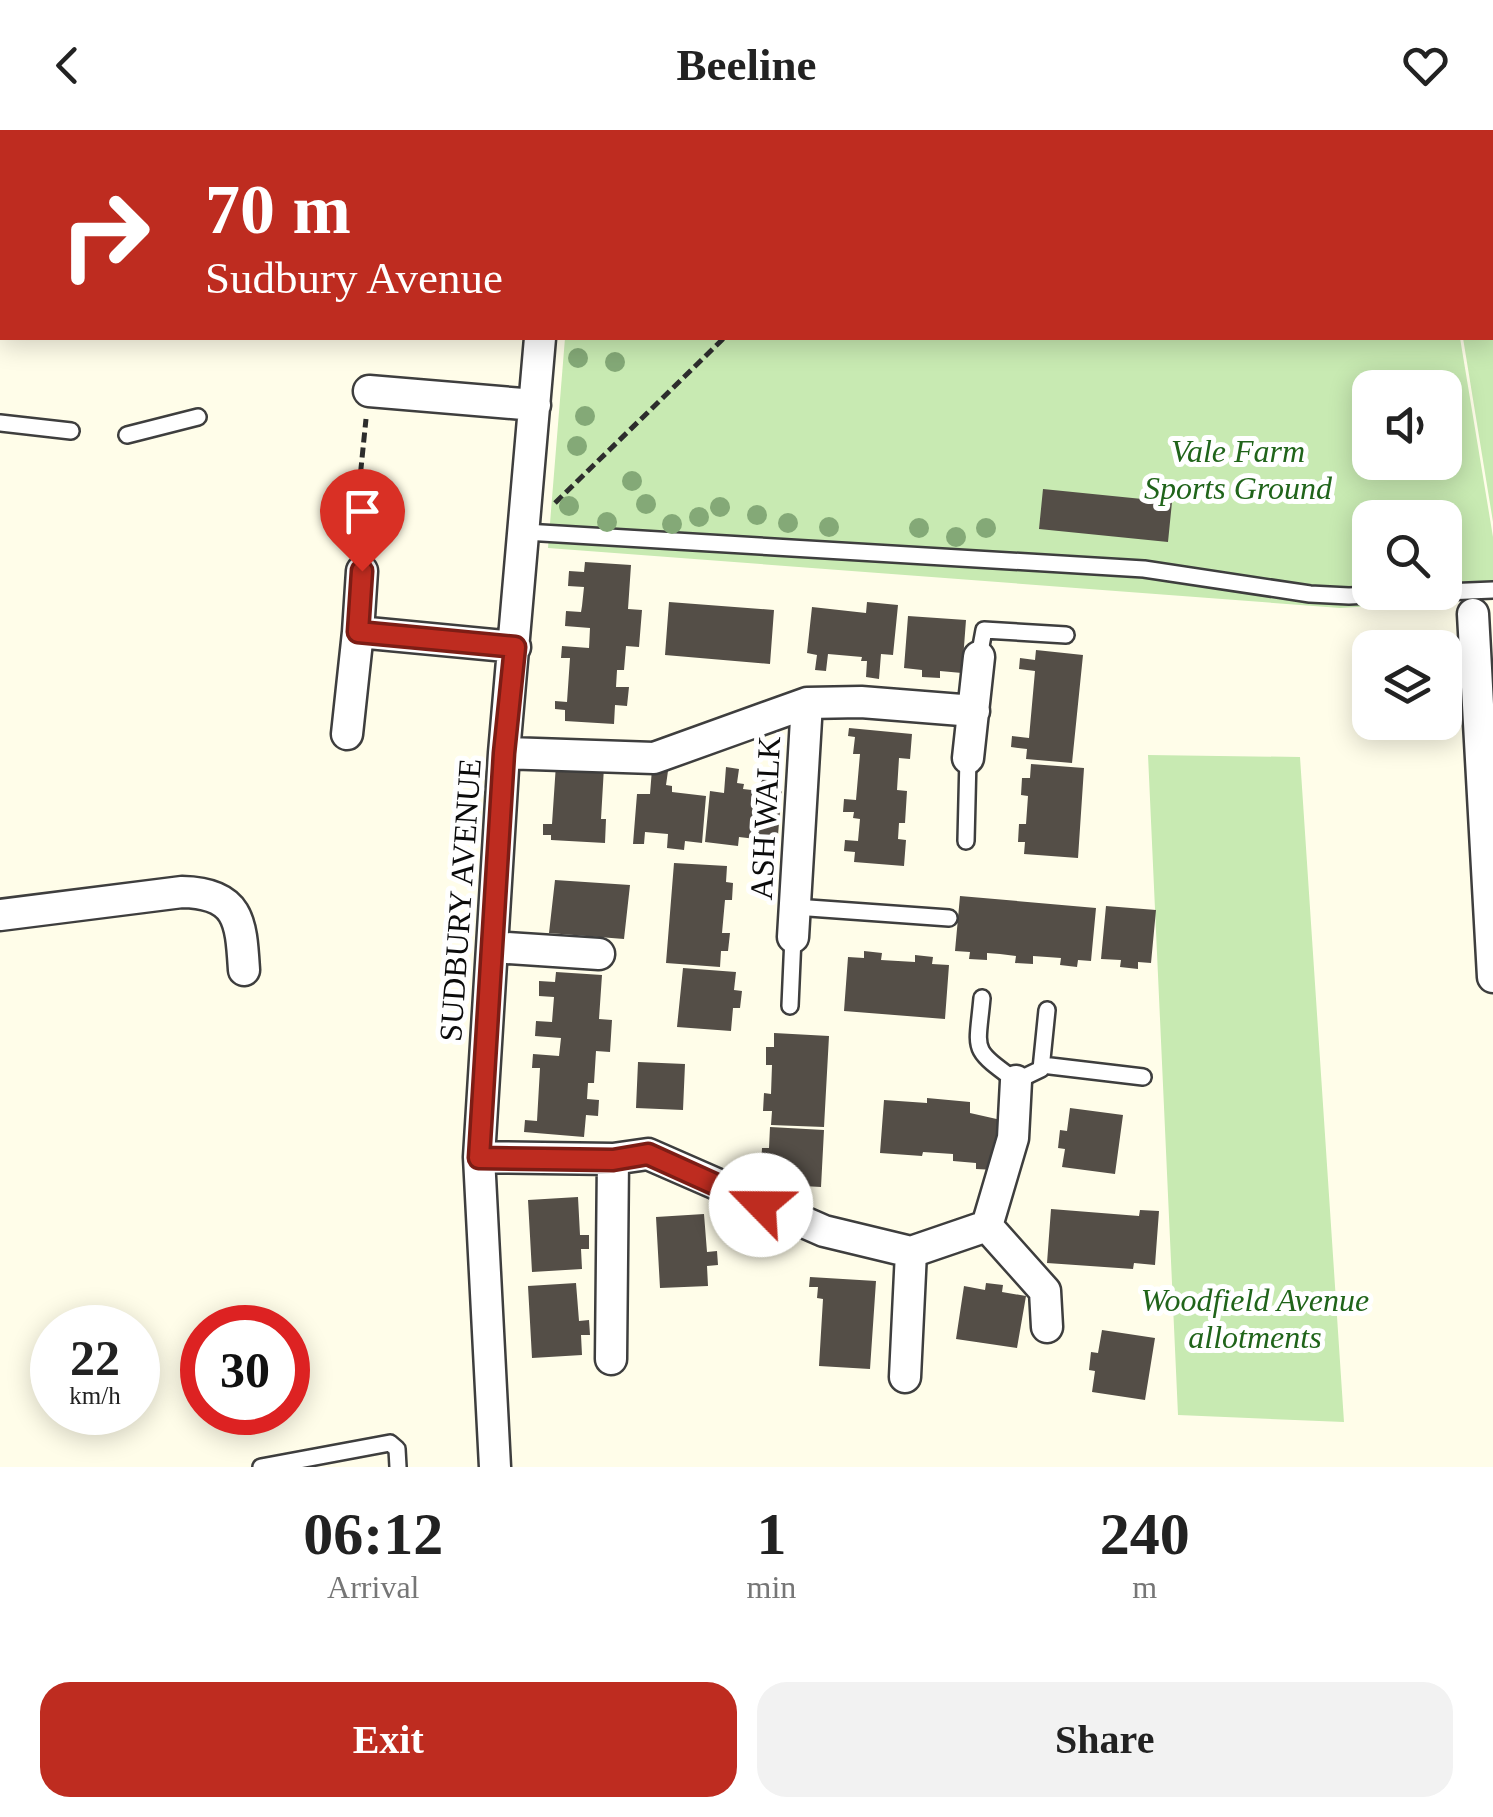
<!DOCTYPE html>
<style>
body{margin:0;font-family:"Times New Roman",serif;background:#f2f2f2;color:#222;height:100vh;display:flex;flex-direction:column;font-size:38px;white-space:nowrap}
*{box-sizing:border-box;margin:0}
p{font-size:32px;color:#767676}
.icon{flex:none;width:55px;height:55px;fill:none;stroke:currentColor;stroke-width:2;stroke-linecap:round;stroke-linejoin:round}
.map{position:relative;height:1337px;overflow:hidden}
.sheet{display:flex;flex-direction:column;background:#fff;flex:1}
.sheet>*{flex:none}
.top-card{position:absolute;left:0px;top:0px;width:1495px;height:210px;box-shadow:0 5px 25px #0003;background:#be2c20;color:#fff;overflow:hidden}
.tools{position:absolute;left:1352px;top:240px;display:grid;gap:20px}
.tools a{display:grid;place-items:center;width:110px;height:110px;border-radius:20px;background:#fff;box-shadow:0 5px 25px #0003;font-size:50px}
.speed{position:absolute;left:30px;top:1175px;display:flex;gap:20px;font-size:50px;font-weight:700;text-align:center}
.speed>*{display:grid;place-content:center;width:130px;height:130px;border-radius:50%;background:#fff;box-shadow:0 5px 25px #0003;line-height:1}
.speed small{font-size:25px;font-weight:400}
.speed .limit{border:15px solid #d22;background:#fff;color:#111}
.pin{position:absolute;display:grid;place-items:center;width:85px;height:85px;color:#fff;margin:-102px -42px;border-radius:50% 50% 50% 0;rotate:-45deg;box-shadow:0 0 10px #0007}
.pin .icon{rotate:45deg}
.me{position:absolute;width:110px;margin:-55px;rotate:293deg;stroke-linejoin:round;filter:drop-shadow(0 0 8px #0008)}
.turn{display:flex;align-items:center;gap:35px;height:210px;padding:0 40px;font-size:45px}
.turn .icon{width:130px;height:130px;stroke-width:2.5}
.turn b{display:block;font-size:70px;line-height:85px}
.eta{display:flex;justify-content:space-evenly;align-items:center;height:170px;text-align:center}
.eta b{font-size:60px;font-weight:800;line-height:70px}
.action{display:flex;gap:20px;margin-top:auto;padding:20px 40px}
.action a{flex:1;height:115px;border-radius:30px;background:#be2c20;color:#fff;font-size:40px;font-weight:800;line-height:115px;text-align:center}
.action a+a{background:#f2f2f2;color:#222}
header{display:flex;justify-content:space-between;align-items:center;height:130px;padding:0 40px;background:#fff;font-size:45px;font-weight:800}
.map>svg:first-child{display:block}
</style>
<header><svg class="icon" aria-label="back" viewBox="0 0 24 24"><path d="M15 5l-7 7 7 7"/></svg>Beeline<svg class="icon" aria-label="heart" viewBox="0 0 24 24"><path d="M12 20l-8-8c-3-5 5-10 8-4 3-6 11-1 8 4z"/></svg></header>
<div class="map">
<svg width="1493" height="1337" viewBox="0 0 1493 1337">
<rect width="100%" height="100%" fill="#fffde9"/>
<path fill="#c8eab2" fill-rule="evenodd" d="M583,0H1425V2H583Z
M1428,0H1493V392L1463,208H1492V2Z
M565,208H1460L1493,407V469L1340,478L548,418ZM1370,258H1445V332H1370ZM1370,388H1445V462H1370Z
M1148,625L1300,627L1344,1292L1178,1285Z"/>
<path fill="#dcf1c5" d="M911,0H1341L1340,2Z"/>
<path fill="#544e47" d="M1043,359L1172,372L1168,412L1039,399Z
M585,432L631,435L628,479L642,480L639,517L626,516L624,540H617L616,557H629L627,576L615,575L614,594L565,591V580L555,579V571L567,572L570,528H561L562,516L589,518L590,498L565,496L566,481L581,482L582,476L584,457L568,456L569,441L584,442Z
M669,472L774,480L770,534L665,525Z
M867,472L898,475L893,525L881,524L879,549L866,547L867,531H861L862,527L828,524L826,541L815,540L817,525L807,523L812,477L866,483Z
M908,486L966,490L962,543L940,541V548L922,547V540L904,538Z
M1036,520L1083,525L1072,633L1026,629L1027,619L1011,617L1012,606L1029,608L1035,541L1019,539L1020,528L1035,530Z
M849,598L912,604L910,629L899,628L897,660L907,661L905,693H899L898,709L906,710L904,736L854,732L855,722L844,721L845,710L858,711L860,689L853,688L854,682H843L844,669L856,670L860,624H853L855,607L848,606Z
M556,634L604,637L601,689H606L605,713L551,710V705H543V694H552Z
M1031,634L1084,638L1078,728L1024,724L1025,712H1018L1019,694H1026L1028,666L1021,665L1022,648H1030Z
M726,637L739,639L737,653L744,654L743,659L760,661L762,640L775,641L774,656L782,657L777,717L756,716V709L739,707L738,716L705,712L710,661L724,663Z
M652,639L668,641L666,655L672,656V662L706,666L702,713L685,711L684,720L667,718L668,704L645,702L644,714H633L637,664H650Z
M674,733L727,736L726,752L733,753L732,770H725L722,803H730L728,821H721L720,837L666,833Z
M555,750L630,755L624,809L549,803Z
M960,766L1096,778L1091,831L1078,830L1077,837L1060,835L1061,828L1033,826V834L1015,833L1016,826L1000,824L987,823V830L969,829L970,822L955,821Z
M1106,776L1156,780L1151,833L1138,832V839L1120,837L1121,830L1101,829Z
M864,821L882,823L881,830L915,832V825L933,827L932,834L949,835L945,889L844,881L848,827L864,828Z
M683,838L736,842L734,860L742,861L740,878H733L731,901L677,897Z
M556,842L602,845L599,889L612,890L610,922L596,921L594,953H588L587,969L599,970L598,986L586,985L584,1007L524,1002L525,990L537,991L540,938H532L533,924L559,926L561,908L535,906L536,891L552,892L554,867L539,866V851L555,852Z
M774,903L829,906L824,997L771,995L772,981H763L764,963L771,964L772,935H766V917H774Z
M638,932L685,934L683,980L636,978Z
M927,968L970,972V983L1001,990L996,1040L976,1039V1033L953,1031V1024L923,1022L922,1026L880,1023L884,970L927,973Z
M1070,978L1123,985L1115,1044L1062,1037L1065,1019L1058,1018L1060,1000L1067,1001Z
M770,997L824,1000L821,1057L767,1054L768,1036L761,1035L762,1018H769Z
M578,1067L580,1105H589V1119H581L582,1139L532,1142L528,1070Z
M1051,1079L1139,1086L1140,1080L1159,1081L1155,1135L1134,1133L1133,1139L1047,1133Z
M704,1084L707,1122L717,1121L718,1135L707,1136L708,1156L660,1158L656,1087Z
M810,1147L876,1151L870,1239L819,1236L823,1169L817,1168L818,1157H809Z
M576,1153L579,1191L589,1190L590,1205H581L582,1225L532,1228L528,1156Z
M986,1153L1003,1155L1002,1162L1026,1166L1017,1218L956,1209L964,1156L985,1160Z
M1102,1200L1155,1208L1145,1270L1092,1262L1095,1241L1089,1240L1091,1222L1098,1223Z"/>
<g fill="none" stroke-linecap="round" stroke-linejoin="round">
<defs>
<path id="service" d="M179,0L187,2
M301,2V0
M0,293L71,301
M127,305L198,287
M525,402L1144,439L1310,464L1349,466L1432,462
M1445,462L1493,460
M979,527L984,500L1066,505
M966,711L968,628
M795,777L949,788
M982,868C977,923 970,917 1016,951L1041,939L1047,880
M790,876L793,807
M1042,935L1143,947
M261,1337L390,1313L397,1319L398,1337"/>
<path id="minor" d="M557,2V0
M369,261L535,275
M1473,484L1493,847
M358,502L362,441
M347,604L358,502L515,517
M504,623L654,628L807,573L861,572L974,581
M968,628L979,527
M0,785L182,762C240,763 241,792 244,840
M793,807L807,573
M492,817L599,824
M479,1027L613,1029L648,1024L824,1101L911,1122L987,1096L1013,1008L1016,951
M987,1096L1045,1161L1047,1197
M611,1229L613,1029
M905,1247L911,1122
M495,1337L479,1027L504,623L540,208"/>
</defs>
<use href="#service" stroke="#3e3e3e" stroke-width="20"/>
<use href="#minor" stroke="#3e3e3e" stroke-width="35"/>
<path stroke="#2d2d2d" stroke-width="5" stroke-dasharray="10 5" stroke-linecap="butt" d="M934,2L936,0
M555,373L724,208
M353,417L366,289"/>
<use href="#service" stroke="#fff" stroke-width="15"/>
<use href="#minor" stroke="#fff" stroke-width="30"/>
</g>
<g fill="#84a977">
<circle cx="578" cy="228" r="10"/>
<circle cx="615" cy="232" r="10"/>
<circle cx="585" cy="286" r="10"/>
<circle cx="577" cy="316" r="10"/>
<circle cx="632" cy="351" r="10"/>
<circle cx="646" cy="374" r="10"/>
<circle cx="569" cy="376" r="10"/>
<circle cx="720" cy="377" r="10"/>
<circle cx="757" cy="385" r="10"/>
<circle cx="699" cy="387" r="10"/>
<circle cx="607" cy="392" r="10"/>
<circle cx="788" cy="393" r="10"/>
<circle cx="672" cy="394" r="10"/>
<circle cx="829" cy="397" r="10"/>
<circle cx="919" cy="398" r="10"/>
<circle cx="986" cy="398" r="10"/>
<circle cx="956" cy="407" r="10"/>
</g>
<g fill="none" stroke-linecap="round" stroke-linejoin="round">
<defs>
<path id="route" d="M362,441L358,502L515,517L504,623L479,1028L613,1030L648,1024L761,1075"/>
</defs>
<use href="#route" stroke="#7c1d15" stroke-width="25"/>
<use href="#route" stroke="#be2c20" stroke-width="18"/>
</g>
<g text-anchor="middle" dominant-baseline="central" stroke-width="10" stroke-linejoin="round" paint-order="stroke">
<g font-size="32" font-style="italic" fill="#20641a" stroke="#fff">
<text x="1238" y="321">Vale Farm<tspan x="1238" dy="37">Sports Ground</tspan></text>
<text x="1255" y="1170">Woodfield Avenue<tspan x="1255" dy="37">allotments</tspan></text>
</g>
<g font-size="32" fill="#0b0b0b" stroke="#fff">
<text transform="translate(765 688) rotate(-87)">ASH WALK</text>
<text transform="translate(460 770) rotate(-86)">SUDBURY AVENUE</text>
</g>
</g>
</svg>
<div class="tools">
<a><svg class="icon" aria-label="sound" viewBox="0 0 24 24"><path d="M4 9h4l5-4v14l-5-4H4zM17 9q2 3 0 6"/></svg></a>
<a><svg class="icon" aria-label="search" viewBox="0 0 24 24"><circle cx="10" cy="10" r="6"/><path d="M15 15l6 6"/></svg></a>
<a><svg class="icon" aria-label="layers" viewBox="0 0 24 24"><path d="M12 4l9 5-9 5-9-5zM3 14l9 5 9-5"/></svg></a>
</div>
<div class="speed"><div>22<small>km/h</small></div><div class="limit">30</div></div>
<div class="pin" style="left:362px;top:441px;background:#d93025"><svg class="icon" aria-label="arrive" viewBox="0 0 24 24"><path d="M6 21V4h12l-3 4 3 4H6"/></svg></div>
<svg class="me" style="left:761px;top:1075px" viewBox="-20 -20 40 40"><circle r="19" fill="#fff"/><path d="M0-13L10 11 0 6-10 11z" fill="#be2c20"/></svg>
<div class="top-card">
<div class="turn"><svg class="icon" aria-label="right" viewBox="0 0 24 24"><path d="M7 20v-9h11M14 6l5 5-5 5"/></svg><div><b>70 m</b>Sudbury Avenue</div></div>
</div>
</div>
<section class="sheet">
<div class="eta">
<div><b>06:12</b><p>Arrival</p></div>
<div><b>1</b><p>min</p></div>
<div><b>240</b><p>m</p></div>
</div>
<div class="action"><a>Exit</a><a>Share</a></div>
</section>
